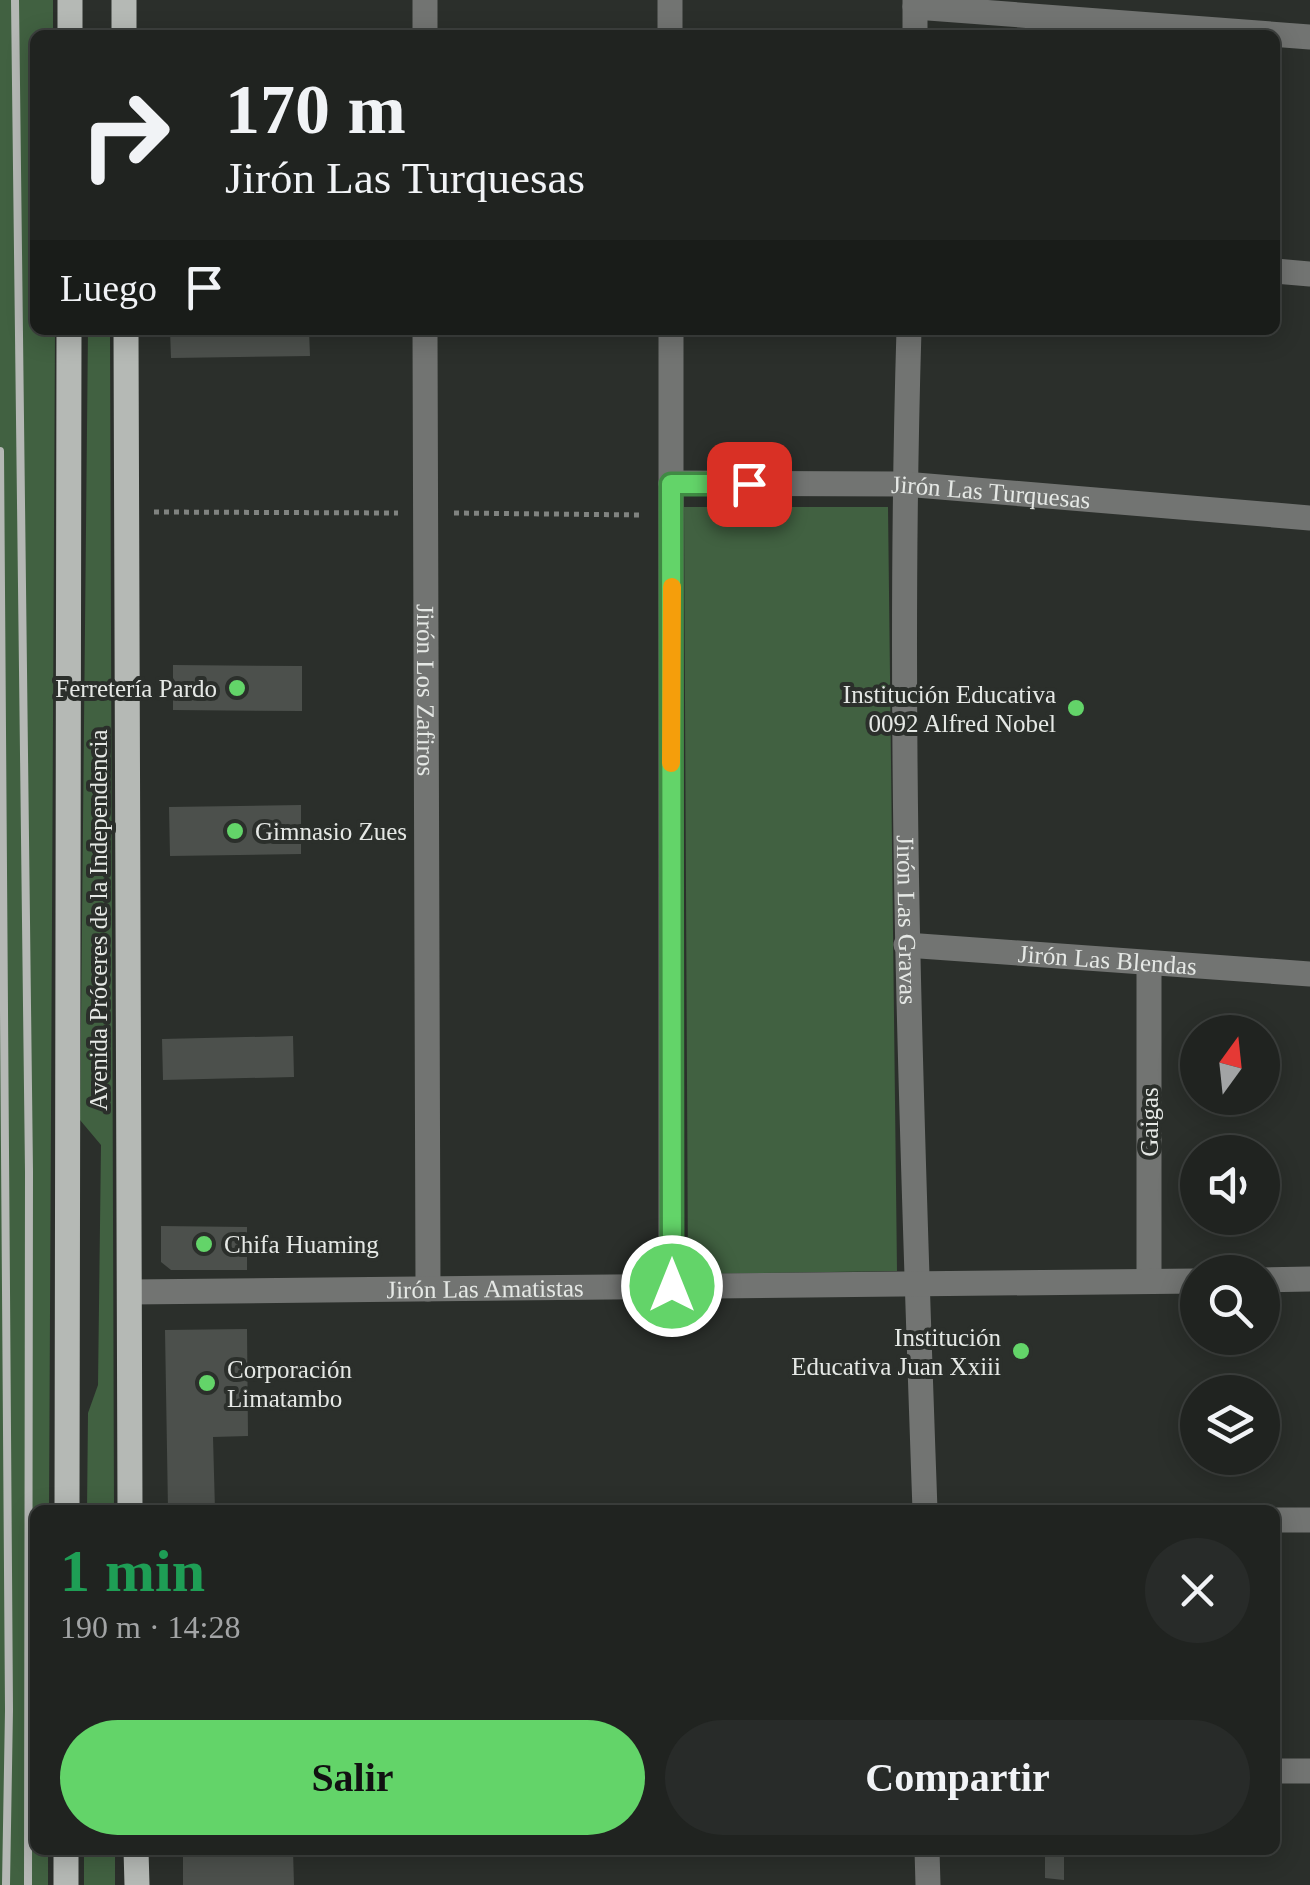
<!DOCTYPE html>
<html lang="es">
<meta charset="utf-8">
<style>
body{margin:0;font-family:"Times New Roman",serif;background:#282b29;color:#f1f3f6;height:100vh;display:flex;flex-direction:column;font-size:38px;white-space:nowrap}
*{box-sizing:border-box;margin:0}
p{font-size:32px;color:#a2a4a5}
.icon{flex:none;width:55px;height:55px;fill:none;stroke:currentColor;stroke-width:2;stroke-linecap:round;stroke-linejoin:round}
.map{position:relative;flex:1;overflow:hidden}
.drawer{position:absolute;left:30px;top:1505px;width:1250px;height:350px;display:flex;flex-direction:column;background:#202320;border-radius:15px;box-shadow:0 5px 25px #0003,0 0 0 2px #3d403e}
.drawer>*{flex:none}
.hud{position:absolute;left:30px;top:30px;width:1250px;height:305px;border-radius:15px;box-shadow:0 5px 25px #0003,0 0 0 2px #3d403e;background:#202320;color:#f1f3f6;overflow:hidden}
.needle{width:65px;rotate:15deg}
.controls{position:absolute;left:1180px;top:1015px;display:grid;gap:20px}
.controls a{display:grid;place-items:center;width:100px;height:100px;border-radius:50%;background:#202320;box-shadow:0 5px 25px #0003,0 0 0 2px #3d403e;font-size:50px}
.pin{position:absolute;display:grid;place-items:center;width:85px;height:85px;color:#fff;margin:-42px;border-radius:20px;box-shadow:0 5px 15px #0006}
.me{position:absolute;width:110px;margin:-55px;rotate:0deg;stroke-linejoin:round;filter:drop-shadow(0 0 8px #0008)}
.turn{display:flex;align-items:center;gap:35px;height:210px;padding:0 30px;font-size:45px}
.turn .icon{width:130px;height:130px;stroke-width:2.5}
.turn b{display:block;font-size:70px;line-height:85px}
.then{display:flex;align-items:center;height:95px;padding:0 30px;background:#0003;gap:20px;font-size:38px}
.round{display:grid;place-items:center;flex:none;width:105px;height:105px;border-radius:52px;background:#282b29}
.headline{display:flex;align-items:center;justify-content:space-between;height:170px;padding:0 30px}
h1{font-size:60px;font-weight:600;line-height:75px;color:#1e9e55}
.primary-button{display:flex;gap:20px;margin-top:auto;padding:20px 30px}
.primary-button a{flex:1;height:115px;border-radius:60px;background:#63d469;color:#111;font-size:40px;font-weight:600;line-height:115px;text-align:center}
.primary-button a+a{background:#282b29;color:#f1f3f6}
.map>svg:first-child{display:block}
</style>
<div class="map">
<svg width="1310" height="1885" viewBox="0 0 1310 1885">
<rect width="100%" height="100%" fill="#2b2f2b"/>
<path fill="#416141" d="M0,0H53V35H35V330H55L49,1510H35V1850H48V1885H0Z
M88,330H110L114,1510H87L88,1413L98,1385L101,1145L80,1120Z
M684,507H888L897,1271L688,1274Z
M84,1850H115V1885H84Z"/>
<path fill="#4c504c" d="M170,330H309L310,356L171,358Z
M173,665L302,666V711L173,710Z
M301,805V854L170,856L169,807Z
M293,1036L294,1077L163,1080L162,1039Z
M161,1226L247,1227V1270H171L161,1262Z
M247,1329L248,1436L213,1437L215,1510H168L165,1330Z
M183,1850H293L294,1885H183Z
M1045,1850H1064V1880L1045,1878Z"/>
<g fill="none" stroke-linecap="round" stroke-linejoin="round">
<path stroke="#808380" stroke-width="5" stroke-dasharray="5 5" stroke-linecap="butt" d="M154,512L398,513
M454,513L643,515"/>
<g stroke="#727472" stroke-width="25">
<path d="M425,0V35"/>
<path d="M670,0V35"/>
<path d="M915,7L1310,37"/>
<path d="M915,35V0"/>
<path d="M1275,271L1310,274"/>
<path id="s1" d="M425,330L428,1289"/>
<path d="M671,330V1286"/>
<path id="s2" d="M909,330C897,723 911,1117 925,1510"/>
<path id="s3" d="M671,483L904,484L1310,518"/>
<path id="s4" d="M906,945L1310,974"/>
<path d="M1262,1280L1310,1279"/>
<path d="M1149,1281V963"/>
<path id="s5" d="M130,1292L1198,1281"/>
<path d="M1275,1520H1310"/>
<path d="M1275,1771H1310"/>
<path d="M927,1850L928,1885"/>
</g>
<path stroke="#b5b9b5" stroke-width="25" d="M124,0V35
M70,35V0
M126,330L130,1510
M67,1510L69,330
M136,1850L137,1885
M66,1885V1850"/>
<path stroke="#b5b8b5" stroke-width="8" d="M15,0L29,1172L28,1885
M0,451L9,1710L6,1885"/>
</g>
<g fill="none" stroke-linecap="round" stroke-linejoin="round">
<defs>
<path id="route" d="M672,1286L671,484H749"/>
</defs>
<use href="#route" stroke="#408a44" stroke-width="25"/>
<use href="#route" stroke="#63d469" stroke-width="18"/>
<path stroke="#f59e0b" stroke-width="18" d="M671,763L672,587"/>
</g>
<g fill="#63d469" stroke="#2b2f2b" stroke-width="4">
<circle cx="237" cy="688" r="10"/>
<circle cx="1076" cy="708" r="10"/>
<circle cx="235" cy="831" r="10"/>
<circle cx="204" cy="1244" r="10"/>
<circle cx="1021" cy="1351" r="10"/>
<circle cx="207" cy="1383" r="10"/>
</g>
<g text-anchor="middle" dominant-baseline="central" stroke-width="8" stroke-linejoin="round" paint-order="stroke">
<g font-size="25" fill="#e5e8e5" stroke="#2b2f2b">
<text stroke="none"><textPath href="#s3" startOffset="320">Jirón Las Turquesas</textPath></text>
<text stroke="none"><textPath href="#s1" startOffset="360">Jirón Los Zafiros</textPath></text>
<text transform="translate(98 920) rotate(-90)">Avenida Próceres de la Independencia</text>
<text stroke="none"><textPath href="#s2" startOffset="590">Jirón Las Gravas</textPath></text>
<text stroke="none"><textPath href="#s4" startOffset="202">Jirón Las Blendas</textPath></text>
<text transform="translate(1149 1122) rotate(-90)">Gaigas</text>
<text stroke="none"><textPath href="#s5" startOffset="355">Jirón Las Amatistas</textPath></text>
</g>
<g font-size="25" fill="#e5e8e5" stroke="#2b2f2b" text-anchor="end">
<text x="217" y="688">Ferretería Pardo</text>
<text x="1056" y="694">Institución Educativa<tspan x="1056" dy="29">0092 Alfred Nobel</tspan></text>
<text x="255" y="831" text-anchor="start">Gimnasio Zues</text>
<text x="224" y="1244" text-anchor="start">Chifa Huaming</text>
<text x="1001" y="1337">Institución<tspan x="1001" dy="29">Educativa Juan Xxiii</tspan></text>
<text x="227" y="1369" text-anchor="start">Corporación<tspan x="227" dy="29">Limatambo</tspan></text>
</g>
</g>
</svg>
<div class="controls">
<a><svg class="needle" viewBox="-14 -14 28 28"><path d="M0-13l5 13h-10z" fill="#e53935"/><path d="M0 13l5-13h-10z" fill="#a2a4a5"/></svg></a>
<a><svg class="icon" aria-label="sound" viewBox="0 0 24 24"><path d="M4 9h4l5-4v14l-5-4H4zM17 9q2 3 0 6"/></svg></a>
<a><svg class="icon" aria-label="search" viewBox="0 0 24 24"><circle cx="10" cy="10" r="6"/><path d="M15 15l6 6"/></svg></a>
<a><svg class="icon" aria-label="layers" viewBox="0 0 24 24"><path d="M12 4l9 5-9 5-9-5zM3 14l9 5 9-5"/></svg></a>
</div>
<div class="pin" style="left:749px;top:484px;background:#d93025"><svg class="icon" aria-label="arrive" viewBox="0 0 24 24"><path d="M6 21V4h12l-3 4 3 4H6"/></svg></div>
<svg class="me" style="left:672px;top:1286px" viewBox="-20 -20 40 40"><circle r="17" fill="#63d469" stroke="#fff" stroke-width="3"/><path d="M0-11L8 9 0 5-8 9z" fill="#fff"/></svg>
<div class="hud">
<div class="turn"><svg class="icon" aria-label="right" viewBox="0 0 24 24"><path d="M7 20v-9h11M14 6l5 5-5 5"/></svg><div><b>170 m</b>Jirón Las Turquesas</div></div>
<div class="then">Luego<svg class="icon" aria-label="arrive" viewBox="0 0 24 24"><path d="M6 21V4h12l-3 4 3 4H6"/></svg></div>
</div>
<section class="drawer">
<div class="headline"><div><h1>1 min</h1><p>190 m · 14:28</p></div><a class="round"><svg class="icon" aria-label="close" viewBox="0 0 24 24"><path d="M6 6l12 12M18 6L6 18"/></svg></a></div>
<div class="primary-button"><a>Salir</a><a>Compartir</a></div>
</section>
</div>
